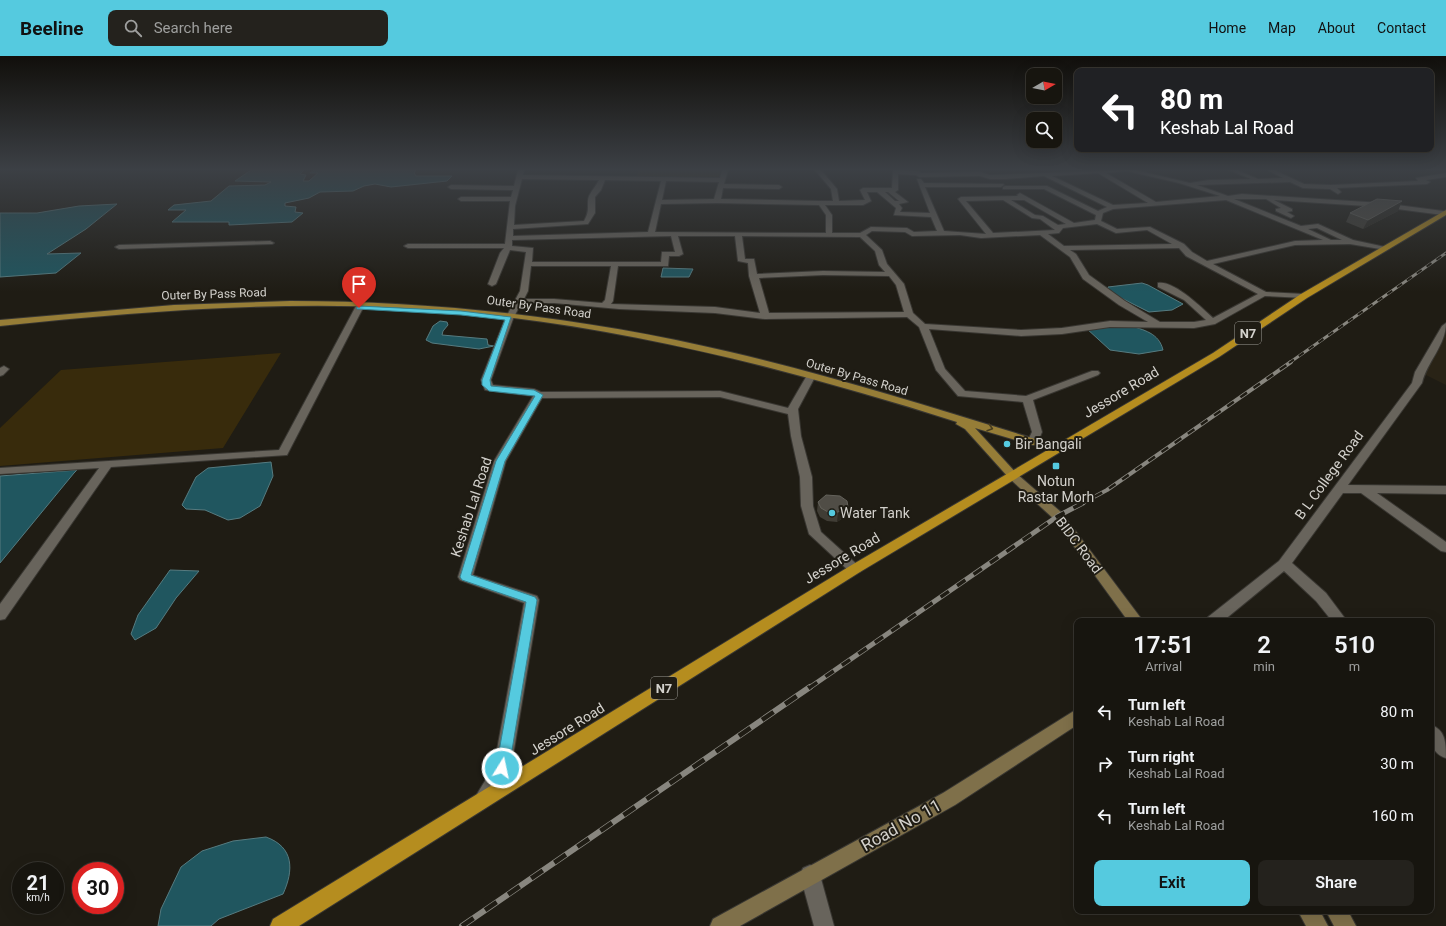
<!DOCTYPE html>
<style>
body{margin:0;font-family:Roboto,sans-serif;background:#24221d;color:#f1f3f6;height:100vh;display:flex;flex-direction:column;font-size:15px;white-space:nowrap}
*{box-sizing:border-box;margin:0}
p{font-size:13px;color:#9e9f9e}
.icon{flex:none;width:22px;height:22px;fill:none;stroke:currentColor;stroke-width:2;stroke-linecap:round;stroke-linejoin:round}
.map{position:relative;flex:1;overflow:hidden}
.side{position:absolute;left:1074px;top:562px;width:360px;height:296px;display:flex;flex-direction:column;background:#17150f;border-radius:8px;box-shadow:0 4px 16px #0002,0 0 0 1px #36342f}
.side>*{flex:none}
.guide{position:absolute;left:1074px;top:12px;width:360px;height:84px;border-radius:8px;box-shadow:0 4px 16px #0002,0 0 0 1px #36342f;background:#202124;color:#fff;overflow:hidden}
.needle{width:26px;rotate:80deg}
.tools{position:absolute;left:1026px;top:12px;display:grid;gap:8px}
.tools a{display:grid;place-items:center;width:36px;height:36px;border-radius:8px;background:#17150f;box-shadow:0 4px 16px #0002,0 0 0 1px #36342f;font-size:20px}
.speed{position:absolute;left:12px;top:806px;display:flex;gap:8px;font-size:20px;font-weight:700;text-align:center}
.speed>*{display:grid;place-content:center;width:52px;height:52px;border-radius:50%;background:#17150f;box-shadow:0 4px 16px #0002,0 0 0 1px #36342f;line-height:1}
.speed small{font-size:10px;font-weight:400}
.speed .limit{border:6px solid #d22;background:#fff;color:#111}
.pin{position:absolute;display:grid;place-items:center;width:34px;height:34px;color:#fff;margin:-41px -17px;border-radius:50% 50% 50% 0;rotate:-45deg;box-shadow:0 0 4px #0007}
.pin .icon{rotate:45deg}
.me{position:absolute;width:44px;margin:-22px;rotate:10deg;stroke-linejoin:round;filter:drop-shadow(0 0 3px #0008)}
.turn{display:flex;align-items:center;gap:14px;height:84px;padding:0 20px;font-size:18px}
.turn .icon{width:52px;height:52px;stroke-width:2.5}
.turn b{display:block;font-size:28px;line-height:34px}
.eta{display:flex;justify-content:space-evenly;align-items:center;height:68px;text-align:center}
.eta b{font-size:24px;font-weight:600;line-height:28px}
.button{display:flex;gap:8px;margin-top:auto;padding:8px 20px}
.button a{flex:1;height:46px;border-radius:8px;background:#55cadf;color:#111;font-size:16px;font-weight:600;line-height:46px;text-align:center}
.button a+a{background:#24221d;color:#f1f3f6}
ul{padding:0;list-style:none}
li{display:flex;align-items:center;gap:12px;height:52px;padding:0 20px}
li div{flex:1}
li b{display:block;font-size:15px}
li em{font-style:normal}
header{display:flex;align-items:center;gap:24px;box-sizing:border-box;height:56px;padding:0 20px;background:#55cadf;color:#111}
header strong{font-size:19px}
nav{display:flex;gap:22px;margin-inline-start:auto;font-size:14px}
.search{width:280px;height:36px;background:#24221d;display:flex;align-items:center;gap:10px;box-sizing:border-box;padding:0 14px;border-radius:8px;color:#9e9f9e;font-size:15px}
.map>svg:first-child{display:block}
</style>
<header>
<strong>Beeline</strong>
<div class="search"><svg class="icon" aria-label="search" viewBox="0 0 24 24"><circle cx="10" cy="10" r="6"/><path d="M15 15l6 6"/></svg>Search here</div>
<nav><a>Home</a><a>Map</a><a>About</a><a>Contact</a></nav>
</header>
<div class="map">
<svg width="1446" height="870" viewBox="0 0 1446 870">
<rect width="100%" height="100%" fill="#1f1c14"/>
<path fill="#292316" d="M1446,270V329L1420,316Z"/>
<path fill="#382b0c" d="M638,114H721L719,122L637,121Z
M281,297L223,392L0,410V372L61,314Z"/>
<path fill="#20565f" stroke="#567b80" d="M251,114H304L300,118L306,119L303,125H309L318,117H310L314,114H416L414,117L416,120H452L447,125L391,131L375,128L364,130L353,135L320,136L309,142L285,147V150L296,151L295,156L303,157L292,166L229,169V166H172L186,154H168L174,149L211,145L229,130L265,129L271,126L235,125Z
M117,148L86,173L47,198L81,197L56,217L0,221V157H37L79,150Z
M663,212L693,213L689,221H661Z
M1142,227L1148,229L1183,248L1172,254L1149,256L1109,236L1108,231Z
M440,265L447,266L448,269L443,275L442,279L487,283L488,289L494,290L479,293L432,287L426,284L433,270Z
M1128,269C1144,274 1159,277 1163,294L1139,298L1110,294L1086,272Z
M271,406L273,420L260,450L240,462L228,464L205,454L186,453L182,449L196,421L208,412Z
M77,414L74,417L0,507V420Z
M170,514L199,515L176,542L156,572L135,584L131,578L138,559Z
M266,781C294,791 294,814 283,838L219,863L211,870H158L161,853L181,811L202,795L233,785Z"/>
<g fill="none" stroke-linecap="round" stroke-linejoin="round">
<defs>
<path id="street" d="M518,114H524L523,119L720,122L722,114H728L724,128L779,129L782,131L779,133L723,132L721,143L821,145H833L831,133L815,114H821L837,133L839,145L865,144L860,134L863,132H892L893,114L918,115L921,117L980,116L990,119L1135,114L1190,127L1209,124L1251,123L1229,114H1237L1258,123L1283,122L1267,114H1274L1304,128L1331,129L1418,125L1416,122L1446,117V121L1426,124L1430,126L1427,128L1337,132L1341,136L1338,138L1330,133L1303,132L1290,126L1197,129L1228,140L1242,138L1382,147L1443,155L1446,157L1443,159L1382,151L1274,144L1292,153V155L1287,156L1294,160L1291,162L1276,155V153L1281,152L1266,143H1234L1301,170L1318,168L1353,184L1390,192L1386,194L1350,188L1295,189L1213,208L1266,236L1304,238L1308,240L1304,242L1265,240L1215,268L1194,272L1110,271L1062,278L1021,280L929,273L945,313L965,335L1026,340L1092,315H1098L1100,317L1098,319L1033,344L1042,376L1037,388L1033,389L1027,386L1032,376L1023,346L958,340L936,314L919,271L907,261L765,263L715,257L619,253L554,247H521L513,263L491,324L493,329L534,333L541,336L720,335L788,352L806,321H812L814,323L798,353L801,380L812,421L813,450L821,476L862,513L860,516H850L809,478L801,450L800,421L791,380L788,358L720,341L542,342L506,405L473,519L537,540L539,544L511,712L489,749L483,751L477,749L474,743L494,710L524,547L460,524L458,521L494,405L533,340L485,334L481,324L505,263L520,235L526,196L510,194L496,228L492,230L488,228L500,197L504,192H408L404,190L408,188H505L510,145H461L458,143L461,141H511L513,134L451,133L448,131L451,129L514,130ZM1127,115L1179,127L1220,140L1156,146L1106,117ZM1098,117L1148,147L1113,149L1052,120ZM898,118L916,119L919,121L980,120L990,123H1005L1044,120L1107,151L1098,155L1047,130H1005L1003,131V133H1044L1096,159L1095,164L1074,167L1020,137L1017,139L1018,140L961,141L958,143L986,178L944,175L925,131H1001L1004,129L1003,128L924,127L921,123H917L930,157L900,156L902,152L899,148L908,146L895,136L898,134ZM522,123L599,124C596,130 592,134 589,140C586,148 591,153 584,165L514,169L515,150ZM605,124L661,125L648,176L513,180V173L588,168L595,157V141L601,134ZM666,125L719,126L714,143L662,144ZM867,136H877L896,152L894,159L931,161L937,175L914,176L907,172L871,171L860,177H832V159L825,149H863L871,145ZM885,136H888L899,145H895ZM1003,144L1032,162L1040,163L1055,174L993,177L966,145ZM1011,144H1024L1066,168L1058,169L1043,160L1035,159ZM1226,144L1323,184L1295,185L1207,205L1192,196L1184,188L1150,171L1117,173L1101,165L1103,157L1113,153ZM717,147L819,149L826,159V177L655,176L661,148ZM1097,168L1116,177L1147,174L1172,188L1064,190L1048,178L1059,177L1063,172ZM1317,172L1342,184H1331L1308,173ZM872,175L905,176L912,180L960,179L981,182L1040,179L1070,201L1083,223L1119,249L1148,266L1110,265L1062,272L1021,274L925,268L913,257L904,228L887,208L882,194L866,179ZM671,180L675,196H662L661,206H532L533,192L512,190V184ZM678,180H735L738,205L748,207L749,220L760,257L715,251L611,248L613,245L618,210H668L669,200H679L683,198ZM742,180L860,181L875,195L879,209L885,216L823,215L757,218L754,203H745ZM1179,192L1186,200L1258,238L1213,262C1202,252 1174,224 1158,227V231L1184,244L1206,264L1194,266H1160L1125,245L1089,219L1076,198L1070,194ZM531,210H611L605,244L602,247L554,243H524L528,235ZM823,219L889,220L896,229L904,256L769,257L759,222Z
M270,185L274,187L272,188L119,193L115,191L119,189Z
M356,250H359L363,252L287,399L111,411L5,563L0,564V548L99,412L0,418V412L279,394Z
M1446,267C1446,289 1427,306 1422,327L1348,429L1446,430V438L1377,437L1446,486V496L1441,495L1361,437H1343L1292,507L1326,537L1347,565H1332L1316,545L1284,515L1223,565H1206L1208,561L1279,505L1412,327L1415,316L1442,270Z
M4,310L9,313L3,319L0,320V312Z
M1431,669C1446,674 1446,688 1446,702C1430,697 1431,683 1431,669Z
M810,809L817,812L820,819L834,870H814L800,819L803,812Z"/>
<path id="secondary" d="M1013,416L1017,418L1062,457L1143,565H1128L1054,463L1009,422L1007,420L1009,418Z
M1077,653V669L955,749L740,870H710L713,863L943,737Z
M1298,855H1320L1328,870H1306Z
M1326,855H1348L1356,870H1334Z"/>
<path id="primary" d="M290,245C439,245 585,262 730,296C833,320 934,352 1035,383L1065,390L1067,392L1061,395L1029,388L975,372L1017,418L1019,420L1017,422H1009L965,373L956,368L957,366C777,309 593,262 404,252C269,245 134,256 0,270V264L174,249Z"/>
<path id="highway" d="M1446,154V159L1307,242L1219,301L860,516L299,870H270L273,863L850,510L1213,297L1301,238Z"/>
</defs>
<use href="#street" stroke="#393732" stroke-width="2"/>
<use href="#secondary" stroke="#393732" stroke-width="2"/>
<use href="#primary" stroke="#393732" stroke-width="2"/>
<use href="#highway" stroke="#393732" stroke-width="2"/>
<use href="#street" fill="#68645c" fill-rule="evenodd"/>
<use href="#secondary" fill="#7f704a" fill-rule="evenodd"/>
<use href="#primary" fill="#967d37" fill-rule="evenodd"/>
<use href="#highway" fill="#b58d1f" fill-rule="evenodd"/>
<defs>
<path id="rail-far4" d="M1445,198L1446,197"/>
<path id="rail-far3" d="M1289,307L1446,197"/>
<path id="rail-far2" d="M1081,448L1107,434L1291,306"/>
<path id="rail-far1" d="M809,632L1058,460L1083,447"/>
<path id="rail" d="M462,870L810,631"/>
</defs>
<use href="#rail-far4" stroke="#88867f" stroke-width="2.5"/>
<use href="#rail-far3" stroke="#88867f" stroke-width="3"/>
<use href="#rail-far2" stroke="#88867f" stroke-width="4"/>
<use href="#rail-far1" stroke="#88867f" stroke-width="5"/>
<use href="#rail" stroke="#88867f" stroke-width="6"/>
<use href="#rail-far4" stroke="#1f1c14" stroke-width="1.5" stroke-dasharray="5" stroke-linecap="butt"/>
<use href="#rail-far3" stroke="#1f1c14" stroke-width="2" stroke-dasharray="6" stroke-linecap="butt"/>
<use href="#rail-far2" stroke="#1f1c14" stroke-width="2.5" stroke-dasharray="8" stroke-linecap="butt"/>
<use href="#rail-far1" stroke="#1f1c14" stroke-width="3.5" stroke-dasharray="10" stroke-linecap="butt"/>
<use href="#rail" stroke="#1f1c14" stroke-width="4.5" stroke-dasharray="14" stroke-linecap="butt"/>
</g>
<path fill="#403d35" d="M1398,155L1363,173L1346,166L1350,157Z
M818,446L846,460L837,466L827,465L820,461L817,455Z"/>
<path fill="#2c2921" d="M1402,145L1398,155L1363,173L1368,164Z
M848,451L846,460L837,466L838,456Z"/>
<path fill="#504d46" stroke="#64625b" d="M1377,143L1402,145L1368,164L1350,157Z
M826,439L840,440L847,445L848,451L838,456H828L821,452L818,446Z"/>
<defs><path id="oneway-chevron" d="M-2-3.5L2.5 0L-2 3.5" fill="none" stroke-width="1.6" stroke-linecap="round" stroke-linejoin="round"/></defs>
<use stroke="#493e20" href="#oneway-chevron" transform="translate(990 372) rotate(17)"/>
<linearGradient id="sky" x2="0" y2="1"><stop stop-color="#110f0b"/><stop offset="0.48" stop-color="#3c4045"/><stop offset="1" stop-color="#3c4045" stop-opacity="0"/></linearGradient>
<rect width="1446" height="236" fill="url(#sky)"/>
<path fill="#55cadf" stroke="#378391" d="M359,250L461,255L511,261L490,324L491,330L534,334L543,339L505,405L471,519L535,541L537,544L509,712L507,716L502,717L497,716L496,712L526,546L462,524L460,521L496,405L535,340L489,335L482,329V324L505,264L461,259L357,253L356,252Z"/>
<g fill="#55cadf" stroke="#1f1c14" stroke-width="1.5">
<circle cx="1007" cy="388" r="4"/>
<rect x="1052" y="406" width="8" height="8" rx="2"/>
<circle cx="832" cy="457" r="4"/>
</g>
<g text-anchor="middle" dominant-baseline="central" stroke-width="4" stroke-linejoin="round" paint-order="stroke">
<g font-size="12" fill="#d3d1cc" stroke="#1f1c14">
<text transform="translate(214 238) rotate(-2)">Outer By Pass Road</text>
<text transform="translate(539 251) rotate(8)">Outer By Pass Road</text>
<text transform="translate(857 321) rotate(16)">Outer By Pass Road</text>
</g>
<g fill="#1f1c14" stroke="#9d9b95" stroke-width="1">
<rect x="1235" y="266" width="26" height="22" rx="3"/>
<rect x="651" y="621" width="26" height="22" rx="3"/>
</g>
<g font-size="13" font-weight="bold" fill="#d3d1cc">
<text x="1248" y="277">N7</text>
<text x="664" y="632">N7</text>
</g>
<g font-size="14" fill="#d3d1cc" stroke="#1f1c14">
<text transform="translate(1121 336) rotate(-31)">Jessore Road</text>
<text transform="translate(1329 419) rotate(-54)">B L College Road</text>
<text transform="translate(471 451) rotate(-72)">Keshab Lal Road</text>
<text transform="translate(1079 489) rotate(53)">BIDC Road</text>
<text transform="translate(842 502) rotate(-31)">Jessore Road</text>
<text transform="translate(567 673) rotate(-32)">Jessore Road</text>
</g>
<g font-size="14" fill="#d3d1cc" stroke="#1f1c14" text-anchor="start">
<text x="1015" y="388">Bir Bangali</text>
<text x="1056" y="425" text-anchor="middle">Notun<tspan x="1056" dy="16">Rastar Morh</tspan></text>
<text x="840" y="457">Water Tank</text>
</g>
<g font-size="17" fill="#d3d1cc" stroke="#1f1c14">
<text transform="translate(901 769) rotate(-29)">Road No 11</text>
</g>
</g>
</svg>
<div class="tools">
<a><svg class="needle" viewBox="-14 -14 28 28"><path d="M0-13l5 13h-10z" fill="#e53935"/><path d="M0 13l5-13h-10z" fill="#9e9f9e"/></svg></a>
<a><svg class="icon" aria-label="search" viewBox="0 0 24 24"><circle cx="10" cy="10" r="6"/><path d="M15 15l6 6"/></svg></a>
</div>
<div class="speed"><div>21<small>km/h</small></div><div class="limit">30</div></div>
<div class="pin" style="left:359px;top:252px;background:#d93025"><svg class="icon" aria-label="arrive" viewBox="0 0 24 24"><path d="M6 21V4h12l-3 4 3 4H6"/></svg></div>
<svg class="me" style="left:502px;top:712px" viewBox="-20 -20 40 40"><circle r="17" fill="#55cadf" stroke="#fff" stroke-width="3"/><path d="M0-11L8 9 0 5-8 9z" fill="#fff"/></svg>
<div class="guide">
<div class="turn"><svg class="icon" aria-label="left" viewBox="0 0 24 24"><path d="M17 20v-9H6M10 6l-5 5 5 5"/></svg><div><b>80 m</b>Keshab Lal Road</div></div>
</div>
<section class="side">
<div class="eta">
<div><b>17:51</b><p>Arrival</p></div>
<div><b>2</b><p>min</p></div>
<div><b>510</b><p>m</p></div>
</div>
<ul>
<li><svg class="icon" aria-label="left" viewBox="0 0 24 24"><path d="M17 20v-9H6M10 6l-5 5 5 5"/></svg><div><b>Turn left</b><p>Keshab Lal Road</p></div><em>80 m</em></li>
<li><svg class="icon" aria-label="right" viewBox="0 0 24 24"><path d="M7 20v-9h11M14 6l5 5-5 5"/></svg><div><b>Turn right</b><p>Keshab Lal Road</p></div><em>30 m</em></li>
<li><svg class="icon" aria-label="left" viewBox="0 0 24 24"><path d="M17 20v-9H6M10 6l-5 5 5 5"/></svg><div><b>Turn left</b><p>Keshab Lal Road</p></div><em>160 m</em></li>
</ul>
<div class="button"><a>Exit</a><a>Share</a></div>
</section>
</div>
